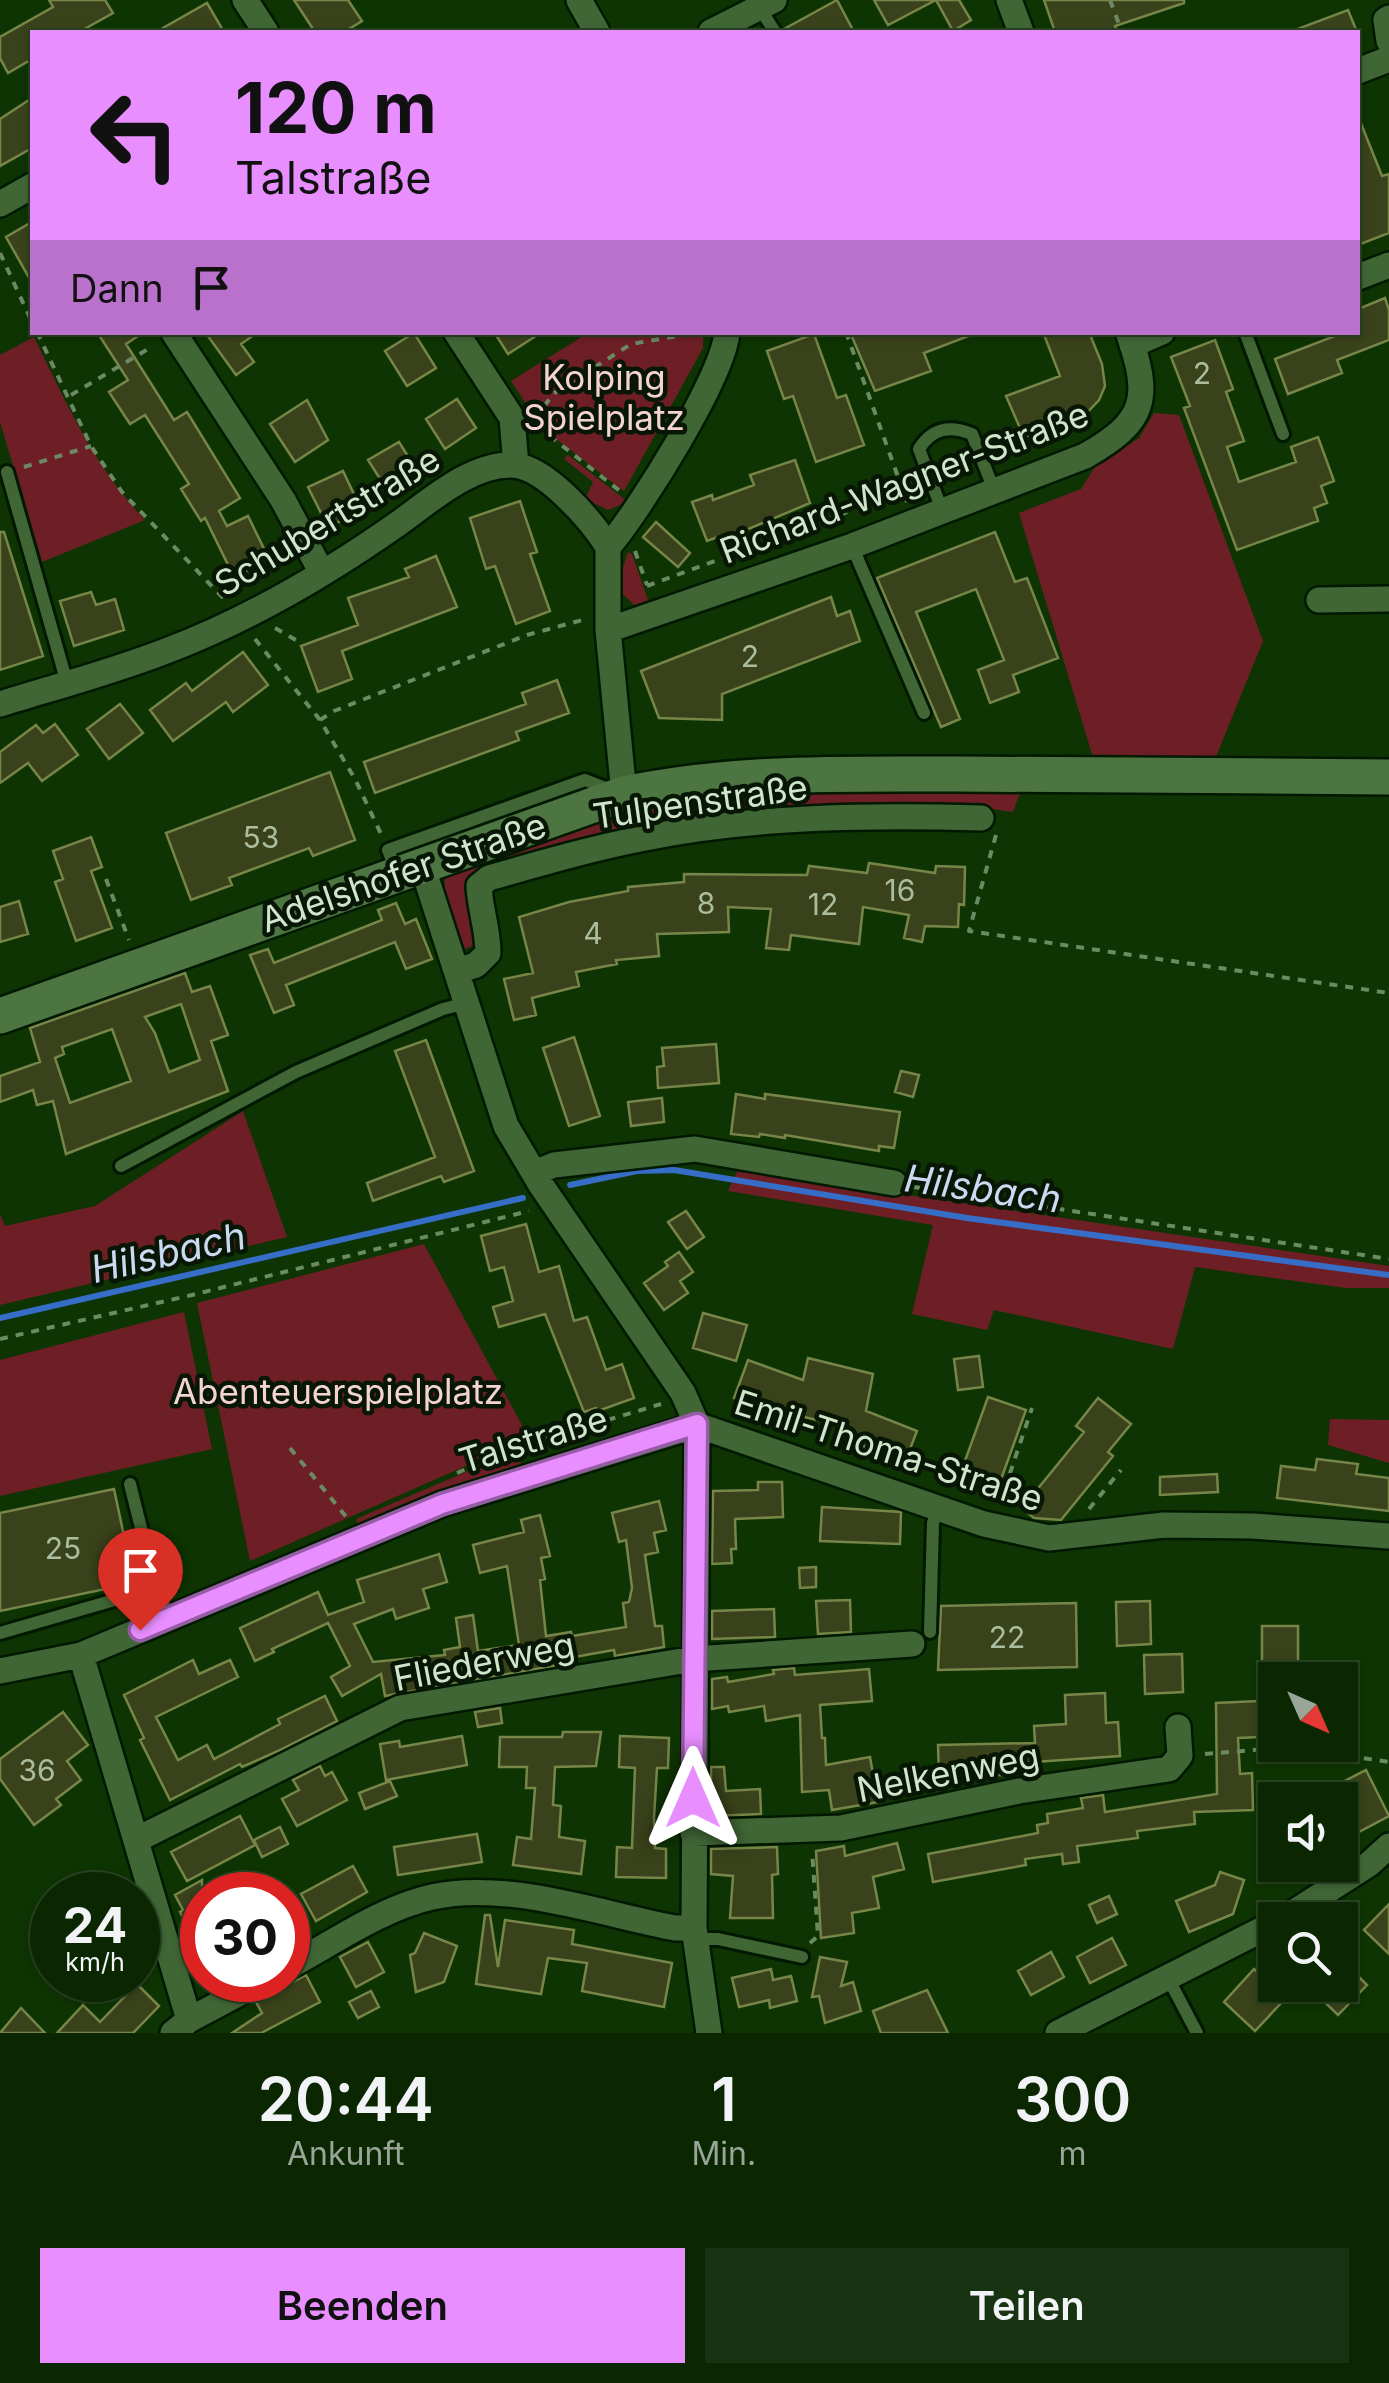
<!DOCTYPE html>
<html lang="de">
<meta charset="utf-8">
<style>
body{margin:0;font-family:Inter,sans-serif;background:#183311;color:#f1f3f6;height:100vh;display:flex;flex-direction:column;font-size:38px;white-space:nowrap}
*{box-sizing:border-box;margin:0}
p{font-size:32px;color:#99a599}
.icon{flex:none;width:55px;height:55px;fill:none;stroke:currentColor;stroke-width:2;stroke-linecap:round;stroke-linejoin:round}
.map{position:relative;height:2033px;overflow:hidden}
.side{display:flex;flex-direction:column;background:#0a2702;flex:1}
.side>*{flex:none}
.hud{position:absolute;left:30px;top:30px;width:1330px;height:305px;border-radius:0px;box-shadow:0 2px 8px #0004,0 0 0 2px #2a4424;background:#e88eff;color:#111;overflow:hidden}
.needle{width:65px;rotate:135deg}
.buttons{position:absolute;left:1258px;top:1662px;display:grid;gap:20px}
.buttons a{display:grid;place-items:center;width:100px;height:100px;border-radius:0px;background:#0a2702;box-shadow:0 2px 8px #0004,0 0 0 2px #2a4424;font-size:50px}
.speed{position:absolute;left:30px;top:1872px;display:flex;gap:20px;font-size:50px;font-weight:700;text-align:center}
.speed>*{display:grid;place-content:center;width:130px;height:130px;border-radius:50%;background:#0a2702;box-shadow:0 2px 8px #0004,0 0 0 2px #2a4424;line-height:1}
.speed small{font-size:25px;font-weight:400}
.speed .limit{border:15px solid #d22;background:#fff;color:#111}
.pin{position:absolute;display:grid;place-items:center;width:85px;height:85px;color:#fff;margin:-102px -42px;border-radius:50% 50% 50% 0;rotate:-45deg;box-shadow:0 0 10px #0007}
.pin .icon{rotate:45deg}
.me{position:absolute;width:110px;margin:-55px;rotate:0deg;stroke-linejoin:round;filter:drop-shadow(0 0 8px #0008)}
.turn{display:flex;align-items:center;gap:35px;height:210px;padding:0 40px;font-size:45px}
.turn .icon{width:130px;height:130px;stroke-width:2.5}
.turn b{display:block;font-size:70px;line-height:85px}
.then{display:flex;align-items:center;height:95px;padding:0 40px;background:#0003;gap:20px;font-size:38px}
.eta{display:flex;justify-content:space-evenly;align-items:center;height:170px;text-align:center}
.eta b{font-size:60px;font-weight:600;line-height:70px}
.cta{display:flex;gap:20px;margin-top:auto;padding:20px 40px}
.cta a{flex:1;height:115px;border-radius:0px;background:#e88eff;color:#111;font-size:40px;font-weight:600;line-height:115px;text-align:center}
.cta a+a{background:#183311;color:#f1f3f6}
.map>svg:first-child{display:block}
</style>
<div class="map">
<svg width="1389" height="2033" viewBox="0 0 1389 2033">
<rect width="100%" height="100%" fill="#0e3403"/>
<path fill="#6e1f26" d="M588,333H703V348L624,491L543,429L511,381Z
M34,337C67,404 93,465 145,520L42,562L0,422V355Z
M1154,413L1179,415L1263,641L1213,764H1095L1019,513L1081,489L1095,467L1139,438Z
M568,455L628,502L608,510L585,499L593,482L564,459Z
M628,552L632,554L650,606L637,608L621,592L620,577Z
M1022,787L1013,812L985,808L769,811L768,804L627,825V834L479,872L464,889L476,944L465,949L444,897L445,879L460,863L631,805L713,790Z
M243,1111L287,1237L0,1305V1214L5,1226L95,1206Z
M738,1170L1389,1266V1288H1346L1195,1267L1173,1349L994,1310L987,1330L912,1314L933,1225L728,1191Z
M424,1244L529,1438L250,1561L197,1303Z
M184,1312L212,1449L0,1496V1360Z
M1330,1419L1389,1420V1463L1328,1445Z
M517,1450L522,1469L358,1524L356,1519Z"/>
<g fill="none" stroke-linecap="round" stroke-linejoin="round">
<path stroke="#366dc7" stroke-width="6" d="M570,1185L637,1171L674,1170L967,1218L1389,1275
M0,1318L523,1198"/>
</g>
<path fill="#39421a" stroke="#778548" stroke-width="2.5" fill-rule="evenodd" d="M49,0H105L113,13L79,32H32V59L8,73L0,58V37L53,7Z
M294,0H348L362,21L344,32H315Z
M837,0L854,32H785L784,29Z
M874,0H959L971,20L953,31L936,0L888,25Z
M1044,0H1184V3L1115,26L1117,32H1055Z
M207,3L224,32H156Z
M1348,10L1357,32H1292V31Z
M32,98V148L0,166V119Z
M1358,116L1382,176L1389,174V233L1358,245Z
M32,222V283L6,237Z
M1385,298L1389,310V340L1337,360L1342,373L1288,394L1275,359L1345,332H1358V309Z
M97,332H144L126,344L174,420L187,412L240,498L219,511L227,526L248,516L269,559L234,577L205,518L201,521L181,489L189,484L145,415L130,424L109,392L128,380Z
M205,332H258L241,344L254,362L236,375Z
M494,332H542L508,354Z
M850,332H974V334L924,353L931,371L875,391Z
M1043,332H1089L1102,364L1105,386L1099,400L1083,417L1024,437L1006,396L1060,376Z
M414,333L436,368L407,386L385,351Z
M814,334L837,398L846,395L864,445L816,462L793,396L784,399L767,351Z
M1215,340L1233,389L1226,392L1244,441L1227,447L1239,482L1296,462L1291,447L1318,437L1334,481L1321,486L1327,503L1314,508L1318,521L1237,550L1184,408L1190,406L1171,357Z
M457,399L476,428L445,449L426,419Z
M307,400L328,440L295,462L270,424Z
M399,442L419,474L389,493L368,460Z
M795,460L810,503L727,538L726,534L707,541L692,502L712,495L713,500L754,485L750,475Z
M343,471L362,511L328,527L308,487Z
M520,501L537,552L530,554L550,611L516,624L495,566L486,569L470,518Z
M656,522L690,553L678,567L643,537Z
M0,532H4L43,656L0,670Z
M995,532L1015,582L1027,578L1058,658L1013,675L1019,692L990,703L978,670L1004,660L976,589L916,612L960,719L941,727L877,578Z
M436,556L457,607L342,651L352,679L318,692L301,646L358,625L348,598L409,577L405,569Z
M91,592L96,605L115,599L124,630L74,646L60,601Z
M831,597L837,616L850,611L860,641L722,694V720L659,718L641,671Z
M243,652L268,685L233,712L226,702L173,741L150,710L186,683L192,691Z
M557,680L569,713L516,732L519,740L375,793L364,762L526,704L522,693Z
M120,704L143,733L109,759L87,729Z
M55,724L78,755L42,781L28,763L0,783V752L36,725L43,733Z
M330,772L355,840L313,856L309,848L229,878L232,885L191,900L166,833Z
M91,837L102,867L91,871L112,928L76,941L55,882L63,879L53,851Z
M869,863L935,873L936,866L965,867L964,905L959,904L958,927L925,926L922,942L904,938L909,915L863,907L859,944L791,935L789,950L766,948L771,909L728,907L729,932L657,934L659,956L616,960L617,964L576,972L579,986L532,998L536,1015L514,1020L504,979L533,973L519,917L569,902L628,891V887L684,882V874L807,875L809,866L867,873Z
M19,901L28,934L0,942V907Z
M396,903L405,924L416,919L432,959L406,969L395,942L286,985L294,1005L274,1013L250,955L268,949L274,963L382,920L378,910Z
M185,973L192,992L210,986L228,1035L211,1041L228,1091L66,1154L53,1101L37,1105L33,1090L0,1102V1076L40,1062L30,1028ZM181,1004L200,1060L169,1072L155,1033L145,1017ZM112,1029L131,1081L70,1103L55,1058L64,1054L62,1047Z
M574,1037L600,1116L569,1126L543,1048Z
M426,1040L474,1171L444,1182L441,1176L373,1201L367,1183L435,1157L395,1051Z
M716,1044L719,1083L658,1088L657,1067L664,1066L662,1048Z
M901,1071L919,1075L913,1097L895,1092Z
M736,1094L765,1099V1094L900,1112L894,1148L879,1146V1151L785,1135V1138L760,1134L759,1137L731,1134Z
M662,1098L664,1122L631,1126L628,1102Z
M686,1211L704,1237L687,1249L668,1222Z
M526,1224L539,1272L559,1266L574,1321L587,1317L606,1370L622,1364L634,1398L598,1411L596,1408L584,1412L545,1314L499,1327L493,1307L513,1301L504,1267L490,1271L481,1236Z
M679,1252L693,1272L680,1281L688,1293L664,1310L644,1283L668,1266L665,1262Z
M703,1313L747,1325L736,1361L693,1348Z
M979,1356L983,1387L958,1390L954,1359Z
M808,1358L873,1374L866,1411L917,1431L905,1462L842,1438L847,1427L779,1411L778,1414L734,1398L748,1360L803,1380Z
M988,1397L1026,1410L999,1485L961,1472Z
M1098,1398L1131,1424L1108,1452L1113,1456L1061,1520L1034,1518L1022,1508L1084,1432L1076,1426Z
M1317,1459L1358,1464L1356,1474L1389,1478V1511L1277,1498L1281,1466L1315,1470Z
M1217,1474L1218,1492L1160,1495V1477Z
M758,1482H782L783,1517L735,1519L736,1549H731L732,1563L712,1564L713,1491L758,1490Z
M114,1489L134,1583L0,1611V1513Z
M659,1501L666,1530L654,1533L658,1552L645,1555L655,1626H662L664,1647L615,1656L614,1650L591,1654L575,1657V1662L385,1696L381,1674L342,1696L331,1677L350,1666L328,1623L272,1649L274,1652L255,1661L240,1628L318,1592L328,1615L364,1602L357,1580L439,1554L447,1582L423,1589L429,1608L396,1619L393,1609L354,1624L373,1662L445,1655L444,1650L460,1647L456,1618L473,1615L478,1651L519,1645L507,1566L480,1573L473,1545L524,1532L521,1520L540,1515L550,1556L541,1558L545,1579L540,1580L546,1636L571,1632L572,1636L626,1627L623,1603L629,1602L632,1588L626,1540L619,1542L612,1513Z
M822,1507L901,1512L900,1544L820,1541Z
M816,1567V1587L800,1588L799,1568Z
M850,1600L851,1632L818,1634L816,1601Z
M1150,1601L1151,1644L1117,1646L1116,1602Z
M1076,1603L1077,1667L938,1670L941,1606Z
M774,1609L775,1637L712,1639V1611Z
M1262,1626H1298V1663H1262Z
M1182,1654L1183,1692L1145,1694L1144,1655Z
M193,1660L199,1674L230,1660L238,1677L156,1717L178,1760L207,1745L214,1759L280,1724L278,1719L325,1696L337,1721L278,1751L242,1767L240,1764L170,1800L140,1740L144,1738L124,1695Z
M794,1668L795,1675L869,1669L872,1701L820,1705L822,1738H825L826,1765L870,1757L878,1802L832,1810L829,1790L802,1792L800,1715L766,1721L764,1706L729,1712L728,1706L712,1709V1679L727,1677L728,1682L774,1674L773,1670Z
M1105,1693L1106,1723L1118,1722L1120,1756L1007,1764V1775L939,1776L938,1745L1035,1743L1034,1726L1066,1724L1065,1695Z
M1258,1701L1259,1737L1238,1738L1240,1774L1252,1773L1253,1810L1194,1812L1195,1824L1137,1831L1138,1838L1077,1846L1079,1862L1063,1864L1062,1854L1025,1859L1026,1865L933,1882L928,1854L1038,1833L1037,1825L1048,1823L1047,1814L1083,1808L1081,1798L1103,1795L1105,1812L1217,1794L1216,1703Z
M500,1708L502,1723L478,1727L475,1712Z
M63,1712L88,1745L67,1761L81,1780L56,1799L61,1805L34,1825L0,1779V1759Z
M563,1732H601L596,1766L555,1767L553,1805L561,1806L559,1837L585,1841L581,1874L513,1865L517,1837L531,1839L535,1788H526L527,1767H499L500,1737H562Z
M462,1736L467,1765L386,1780L380,1744L399,1741L400,1747Z
M620,1736L669,1738L668,1768H657L654,1818L655,1848L666,1849V1878L616,1877L617,1847L632,1848L635,1768L619,1767Z
M320,1766L325,1776L332,1772L347,1800L297,1826L282,1799L299,1790L293,1780Z
M711,1767H724L726,1791L760,1789L761,1814L711,1816Z
M1366,1770L1389,1816L1340,1842V1800H1335L1329,1789Z
M390,1781L397,1796L365,1809L359,1793Z
M240,1816L255,1845L187,1881L171,1852Z
M280,1827L288,1844L262,1857L254,1840Z
M477,1834L482,1862L398,1875L394,1847Z
M897,1843L904,1869L873,1877L879,1908L852,1913L854,1933L821,1938L816,1851L844,1846L845,1856Z
M777,1847L778,1874L772,1875L773,1918H730L733,1876L711,1874V1849Z
M353,1866L367,1892L316,1921L301,1894Z
M1220,1872L1244,1880L1233,1914L1189,1932L1176,1901L1215,1885Z
M202,1880V1954L180,1912L183,1910L175,1895Z
M1109,1896L1117,1914L1097,1923L1089,1905Z
M1389,1904V1954L1364,1930Z
M485,1915H490L498,1967L505,1920L574,1930L572,1944L672,1963L664,2007L582,1991L587,1963L548,1958L541,1994L476,1984Z
M424,1933L457,1946L444,1982L416,1992L410,1955L415,1953Z
M1112,1938L1126,1965L1090,1983L1077,1957Z
M368,1942L384,1972L356,1987L340,1957Z
M1051,1952L1064,1977L1031,1995L1018,1971Z
M820,1957L847,1962L841,1986L853,1982L861,2011L825,2023L819,1996L812,1997Z
M1340,1958L1367,1985L1338,2015L1307,1985H1340Z
M771,1969L773,1980L791,1976L797,2001L770,2008L769,2000L739,2007L732,1978Z
M1254,1969L1271,1985H1298L1255,2031L1224,2002Z
M306,1975L320,2002L261,2033H232L262,2013L256,2002Z
M137,1984L159,2006L133,2033H57L83,2005L100,2022Z
M927,1990L948,2033H881L873,2011Z
M371,1991L379,2007L358,2018L349,2002Z
M21,2008L45,2033H0Z"/>
<g fill="none" stroke-linecap="round" stroke-linejoin="round">
<defs>
<path id="lane" d="M759,7L775,32
M1245,332L1283,434
M7,472L67,683
M942,510L919,449C932,428 950,425 972,434L994,490
M852,546L924,713
M397,872L388,850L585,780L611,790
M121,1166L296,1072L443,1009L467,1003
M156,1588L170,1618
M930,1632L933,1523L938,1508
M0,1633L156,1588L130,1484
M696,1939H718L802,1957
M1168,1978L1197,2033"/>
<path id="street" d="M245,0L266,32
M579,0L597,32
M1009,0L1021,32
M1389,18L1386,20L1389,41
M711,32L774,0
M1358,71L1389,59
M0,204L32,186
M1358,277L1389,265
M456,332L512,418L516,465
M174,333L283,500L322,573
M1132,345L1162,332
M1319,600L1389,599
M608,630L852,546L1085,456C1147,421 1151,398 1128,332
M0,704C55,687 112,672 166,651C248,620 328,573 399,523C431,500 471,464 512,465C545,466 592,521 608,547
M624,794L608,630V547C639,511 724,376 727,332
M422,865L506,1126L541,1185L683,1393L697,1425L694,1928L709,2033
M457,971L476,965L488,953C488,929 480,909 479,886L489,878C541,863 593,848 645,838C751,816 874,815 981,818
M534,1173L554,1165L695,1149L894,1183
M697,1425L984,1524L1049,1538L1164,1525L1253,1526L1389,1536
M81,1655L189,2020
M0,1671L81,1655L442,1504L697,1425
M693,1833L841,1828L1019,1791L1169,1769L1180,1756L1178,1727
M136,1840L400,1708L694,1659L912,1644
M1282,1920L1369,1864L1389,1846
M288,1967C333,1943 382,1908 432,1897C507,1880 601,1914 675,1928H694
M173,2033L189,2020L264,1980
M1058,2033L1275,1923"/>
<path id="secondary" d="M0,1016L624,794C734,771 845,774 957,774C1101,774 1245,776 1389,777"/>
</defs>
<use href="#lane" stroke="#001900" stroke-width="18"/>
<use href="#street" stroke="#001900" stroke-width="30"/>
<use href="#secondary" stroke="#001900" stroke-width="40"/>
<path stroke="#6b8a63" stroke-width="4" stroke-dasharray="8 8" stroke-linecap="butt" d="M1110,0L1122,32
M0,253L32,322
M37,332L91,446L122,492L225,600
M846,332L907,502
M71,395L153,346
M535,419L553,394L631,344L701,332
M537,426L620,491
M24,467L91,446
M635,551L647,585
M647,586L847,512
M275,628L301,643
M255,639L320,720L355,779L382,836
M320,720L334,711L527,635L586,619
M996,835L969,931L1389,993
M106,879L129,940
M914,1187L1389,1259
M0,1339L192,1295L529,1211
M290,1448L348,1519
M457,1473L514,1448L661,1404
M994,1501L1007,1482L1032,1408
M1089,1509L1121,1470
M1205,1754L1291,1747L1389,1762
M810,1943L818,1936L812,1851"/>
<use href="#lane" stroke="#406636" stroke-width="12"/>
<use href="#street" stroke="#406636" stroke-width="25"/>
<use href="#secondary" stroke="#4d7542" stroke-width="35"/>
</g>
<g fill="none" stroke-linecap="round" stroke-linejoin="round">
<defs>
<path id="route" d="M140,1630L442,1504L697,1424L693,1798"/>
</defs>
<use href="#route" stroke="#975ca6" stroke-width="25"/>
<use href="#route" stroke="#e88eff" stroke-width="18"/>
</g>
<g text-anchor="middle" dominant-baseline="central" stroke-width="9" stroke-linejoin="round" paint-order="stroke">
<g font-size="30" fill="#aabd9f">
<text x="1202" y="373">2</text>
<text x="750" y="656">2</text>
<text x="261" y="837">53</text>
<text x="900" y="890">16</text>
<text x="706" y="903">8</text>
<text x="823" y="904">12</text>
<text x="593" y="933">4</text>
<text x="63" y="1548">25</text>
<text x="1007" y="1637">22</text>
<text x="37" y="1770">36</text>
</g>
<g font-size="35" fill="#f4d3d2" stroke="#081705">
<text x="604" y="377">Kolping<tspan x="604" dy="40">Spielplatz</tspan></text>
<text x="338" y="1391">Abenteuerspielplatz</text>
</g>
<g font-size="35" fill="#d0e6cb" stroke="#081705">
<text transform="translate(904 482) rotate(-21)">Richard-Wagner-Straße</text>
<text transform="translate(327 521) rotate(-31)">Schubertstraße</text>
<text transform="translate(700 801) rotate(-8)">Tulpenstraße</text>
<text transform="translate(403 872) rotate(-19)">Adelshofer Straße</text>
<text transform="translate(533 1439) rotate(-17)">Talstraße</text>
<text transform="translate(889 1450) rotate(18)">Emil-Thoma-Straße</text>
<text transform="translate(484 1661) rotate(-11)">Fliederweg</text>
<text transform="translate(948 1772) rotate(-11)">Nelkenweg</text>
</g>
<g font-size="38" font-style="italic" fill="#cbdaf1" stroke="#081705">
<text transform="translate(983 1188) rotate(8)">Hilsbach</text>
<text transform="translate(168 1252) rotate(-13)">Hilsbach</text>
</g>
</g>
</svg>
<div class="buttons">
<a><svg class="needle" viewBox="-14 -14 28 28"><path d="M0-13l5 13h-10z" fill="#e53935"/><path d="M0 13l5-13h-10z" fill="#99a599"/></svg></a>
<a><svg class="icon" aria-label="sound" viewBox="0 0 24 24"><path d="M4 9h4l5-4v14l-5-4H4zM17 9q2 3 0 6"/></svg></a>
<a><svg class="icon" aria-label="search" viewBox="0 0 24 24"><circle cx="10" cy="10" r="6"/><path d="M15 15l6 6"/></svg></a>
</div>
<div class="speed"><div>24<small>km/h</small></div><div class="limit">30</div></div>
<div class="pin" style="left:140px;top:1630px;background:#d93025"><svg class="icon" aria-label="arrive" viewBox="0 0 24 24"><path d="M6 21V4h12l-3 4 3 4H6"/></svg></div>
<svg class="me" style="left:693px;top:1798px" viewBox="-20 -20 40 40"><path d="M0-17L14 15 0 8-14 15z" fill="#e88eff" stroke="#fff" stroke-width="4"/></svg>
<div class="hud">
<div class="turn"><svg class="icon" aria-label="left" viewBox="0 0 24 24"><path d="M17 20v-9H6M10 6l-5 5 5 5"/></svg><div><b>120 m</b>Talstraße</div></div>
<div class="then">Dann<svg class="icon" aria-label="arrive" viewBox="0 0 24 24"><path d="M6 21V4h12l-3 4 3 4H6"/></svg></div>
</div>
</div>
<section class="side">
<div class="eta">
<div><b>20:44</b><p>Ankunft</p></div>
<div><b>1</b><p>Min.</p></div>
<div><b>300</b><p>m</p></div>
</div>
<div class="cta"><a>Beenden</a><a>Teilen</a></div>
</section>
